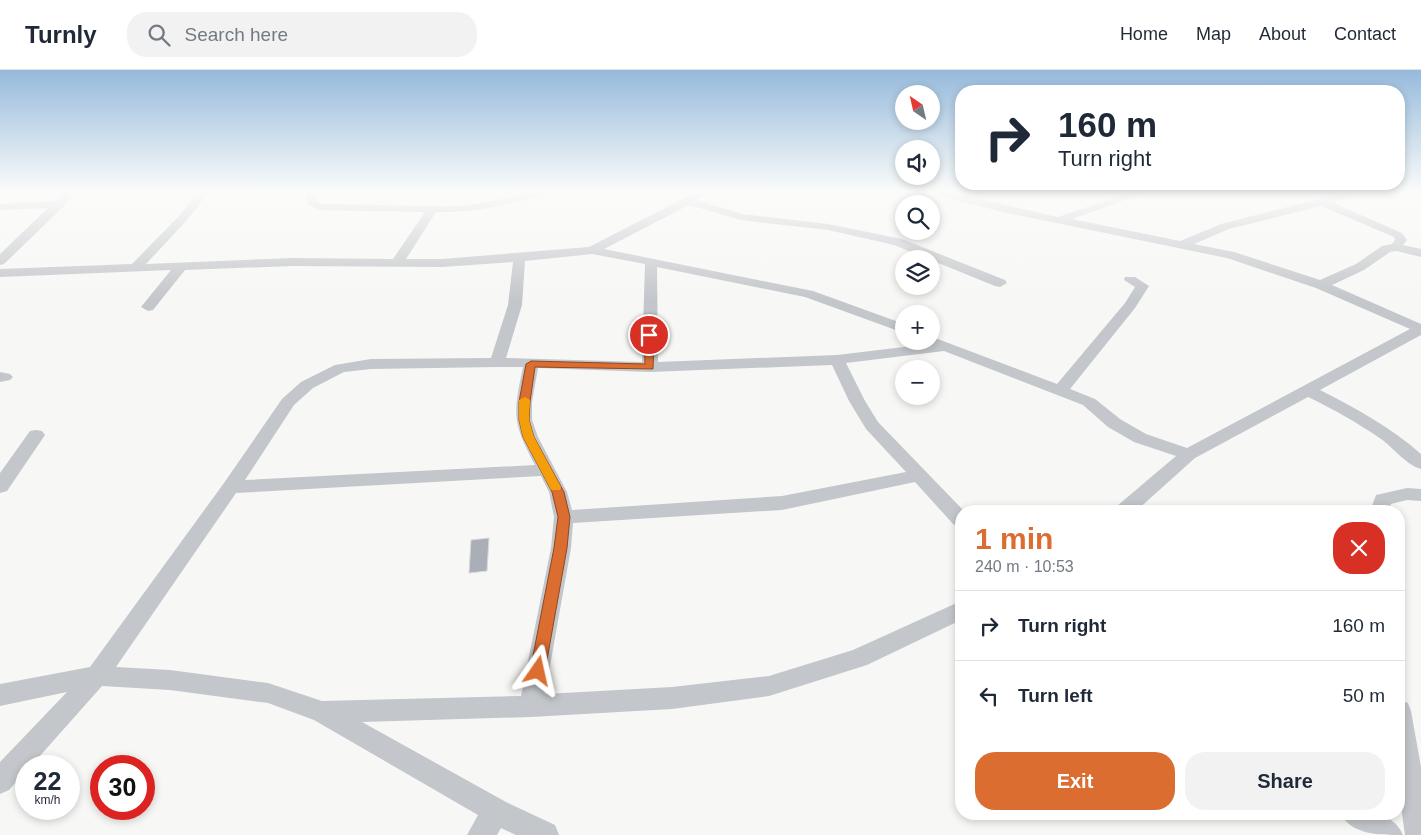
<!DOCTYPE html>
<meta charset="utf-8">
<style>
body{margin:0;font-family:Arial,sans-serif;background:#f2f2f3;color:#1f2937;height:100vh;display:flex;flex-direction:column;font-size:19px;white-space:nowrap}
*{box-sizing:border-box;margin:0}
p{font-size:16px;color:#747a83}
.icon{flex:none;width:28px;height:28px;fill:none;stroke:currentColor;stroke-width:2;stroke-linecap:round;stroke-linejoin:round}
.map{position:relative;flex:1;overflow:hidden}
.panel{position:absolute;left:955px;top:435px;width:450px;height:315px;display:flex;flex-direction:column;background:#fff;border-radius:20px;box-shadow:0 2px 8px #0003}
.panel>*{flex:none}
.banner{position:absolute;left:955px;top:15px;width:450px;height:105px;border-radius:20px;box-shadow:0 2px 8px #0003;background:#fff;color:#1f2937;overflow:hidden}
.needle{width:32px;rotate:326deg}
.tools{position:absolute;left:895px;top:15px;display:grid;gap:10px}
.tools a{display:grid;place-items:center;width:45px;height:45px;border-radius:50%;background:#fff;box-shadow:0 2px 8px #0003;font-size:25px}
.speed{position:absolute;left:15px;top:685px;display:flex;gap:10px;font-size:25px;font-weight:700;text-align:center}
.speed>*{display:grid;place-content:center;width:65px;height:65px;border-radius:50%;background:#fff;box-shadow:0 2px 8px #0003;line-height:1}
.speed small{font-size:12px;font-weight:400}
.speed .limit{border:8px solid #d22;background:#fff;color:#111}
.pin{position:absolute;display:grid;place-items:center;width:42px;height:42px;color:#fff;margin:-21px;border:2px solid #fff;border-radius:50%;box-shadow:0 1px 5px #0007}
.me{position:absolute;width:55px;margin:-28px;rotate:11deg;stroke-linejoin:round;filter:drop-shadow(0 0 4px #0008)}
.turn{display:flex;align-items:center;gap:18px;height:105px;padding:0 20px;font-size:22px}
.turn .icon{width:65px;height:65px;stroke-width:2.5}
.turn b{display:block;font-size:35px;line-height:42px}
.round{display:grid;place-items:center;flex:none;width:52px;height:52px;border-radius:20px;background:#f2f2f3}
.headline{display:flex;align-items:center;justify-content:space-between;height:85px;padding:0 20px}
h1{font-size:30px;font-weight:800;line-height:38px;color:#dc6d31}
.cta{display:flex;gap:10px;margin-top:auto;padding:10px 20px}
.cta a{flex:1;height:58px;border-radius:20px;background:#dc6d31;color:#fff;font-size:20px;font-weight:800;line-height:58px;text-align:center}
.cta a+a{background:#f2f2f3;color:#1f2937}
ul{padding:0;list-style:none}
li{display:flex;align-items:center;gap:15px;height:70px;padding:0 20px;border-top:1px solid #e0e1e3}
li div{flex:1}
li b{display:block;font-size:19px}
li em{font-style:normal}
header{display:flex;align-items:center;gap:30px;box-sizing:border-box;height:70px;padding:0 25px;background:#fff;border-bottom:1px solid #e0e1e3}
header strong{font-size:24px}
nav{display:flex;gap:28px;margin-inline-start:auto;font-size:18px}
.search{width:350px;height:45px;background:#f2f2f3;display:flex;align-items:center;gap:12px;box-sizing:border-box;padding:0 18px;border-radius:20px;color:#747a83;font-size:19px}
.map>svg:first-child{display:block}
</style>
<header>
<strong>Turnly</strong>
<div class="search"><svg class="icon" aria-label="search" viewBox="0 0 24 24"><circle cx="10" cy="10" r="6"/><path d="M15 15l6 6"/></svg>Search here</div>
<nav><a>Home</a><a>Map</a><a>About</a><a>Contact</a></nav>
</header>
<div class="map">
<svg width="1421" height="765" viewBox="0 0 1421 765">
<rect width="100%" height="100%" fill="#f7f8f5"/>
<path fill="#aaafb7" stroke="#d9d9d7" d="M489,468L487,501L469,503L471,470Z"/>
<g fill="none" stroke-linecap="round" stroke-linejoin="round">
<path fill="#c3c6ca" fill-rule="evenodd" d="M63,123H74L64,136L4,194L0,195V184L48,138L0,140V134L55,131Z
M197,123H208L187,150L146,194L293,188L393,189L425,142L319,140L307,134L306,123H316V131L321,134C366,134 412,137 457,136C487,135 515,123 544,123L543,125C506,135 474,143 436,142L406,189H442L589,177L694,123H708L697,130L742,144L828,154L902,169L1005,210L1007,213L1000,217L995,216L894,175L828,160L741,150L689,135L604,179L813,221L904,254V263L805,227L657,197L658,292L837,285L929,274L928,271L935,268L1057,314L1125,233L1135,217L1124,210L1125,207H1135L1149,216L1135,238L1070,319L1095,329L1120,349L1146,364L1187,378L1410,259L1316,218L1227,188L1003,142L935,125L934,123H953L1058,147L1129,123H1145L1072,149L1180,171L1221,154L1342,123H1358L1333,133L1402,163L1407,170L1403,175L1421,179V187L1396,181L1390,182L1364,200L1332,215L1421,254V265L1320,320C1355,338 1391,357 1421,384V399C1406,395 1394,378 1381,369C1358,353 1333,339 1308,327L1195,388L1136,441H1115L1117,436L1176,386L1134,372L1108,357L1083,335L944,281L846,293L865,331L878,352L964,441H961V457L954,455L915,412L782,440L573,453L571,478L545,624L672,617L769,606L853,580L961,531V550L867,595L769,626L672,639L531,647L362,652L506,732L555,755L559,765H516L501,758L497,765H467L478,745L314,650L268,633L170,620L102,616L31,696H26V701L9,720L0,724V692L67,622L0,636V614L90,597L224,413L282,329L301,312L335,295L371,289L491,288L508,235L513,192L442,197L293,196L185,200L153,240L148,241L141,237L171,200L0,207V199L132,194L179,146ZM1321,136L1394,167L1395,170L1392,174L1382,176L1356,194L1320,210L1234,182L1194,174L1229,159ZM592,184L645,194L642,292L506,288L522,235L525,191ZM832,295L849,331L866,359L906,402L782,426L572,440L567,422L538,367L532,350V332L538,298L650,302ZM497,297H523C513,345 512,351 535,395L245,410L294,335L313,318L344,302L371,299ZM541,406L549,422L554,447L551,478L521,626L322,631L268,613L170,600L116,597L236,423Z
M0,302L10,304L13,307L10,310L0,312Z
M36,360L42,361L45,365L7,421L0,423V403L30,361Z
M1407,418L1421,419V431L1407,430L1391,434L1388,441H1370L1376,425Z
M1399,630L1408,633L1411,641L1421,697V765H1405L1399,722Z
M1341,744C1364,742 1393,740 1403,765C1379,765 1352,765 1341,744Z"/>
</g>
<linearGradient id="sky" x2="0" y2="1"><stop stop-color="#96badc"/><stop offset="0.53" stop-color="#fbfcfa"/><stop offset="1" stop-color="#fbfcfa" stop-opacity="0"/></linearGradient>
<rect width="1421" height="230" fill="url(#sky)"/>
<path fill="#dc6d31" stroke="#8f4720" d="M649,262L654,265L653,299L535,297L530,332L529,350L534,367L564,422L570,447L567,478L545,601L543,605L538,607L532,605L530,601L554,478L558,447L552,422L523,367L519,350V332L526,294L531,291L645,294L644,265Z"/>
<path fill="#f59e0b" d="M525,327L530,330L529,350L534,367L561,417L560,420H551L523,367L519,350V330Z"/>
</svg>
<div class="tools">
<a><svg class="needle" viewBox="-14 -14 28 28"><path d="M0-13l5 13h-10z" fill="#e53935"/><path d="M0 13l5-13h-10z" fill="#747a83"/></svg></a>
<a><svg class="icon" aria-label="sound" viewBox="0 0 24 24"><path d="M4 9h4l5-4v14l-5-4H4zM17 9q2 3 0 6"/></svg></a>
<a><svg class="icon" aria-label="search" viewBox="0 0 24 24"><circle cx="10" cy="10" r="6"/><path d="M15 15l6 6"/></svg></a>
<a><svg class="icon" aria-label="layers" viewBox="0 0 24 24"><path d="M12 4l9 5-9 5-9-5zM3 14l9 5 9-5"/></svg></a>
<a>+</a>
<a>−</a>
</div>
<div class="speed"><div>22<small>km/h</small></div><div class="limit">30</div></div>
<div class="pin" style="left:649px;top:265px;background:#d93025"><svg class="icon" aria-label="arrive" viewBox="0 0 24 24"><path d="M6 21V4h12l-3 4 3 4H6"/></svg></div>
<svg class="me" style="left:538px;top:601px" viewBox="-20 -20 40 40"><path d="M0-17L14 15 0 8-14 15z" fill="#dc6d31" stroke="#fff" stroke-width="4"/></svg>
<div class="banner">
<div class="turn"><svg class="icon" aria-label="right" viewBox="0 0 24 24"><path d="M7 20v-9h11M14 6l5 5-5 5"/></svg><div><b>160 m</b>Turn right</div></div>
</div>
<section class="panel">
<div class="headline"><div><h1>1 min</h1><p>240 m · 10:53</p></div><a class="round" style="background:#d93025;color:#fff"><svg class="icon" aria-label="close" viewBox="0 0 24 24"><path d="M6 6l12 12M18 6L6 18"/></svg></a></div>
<ul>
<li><svg class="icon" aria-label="right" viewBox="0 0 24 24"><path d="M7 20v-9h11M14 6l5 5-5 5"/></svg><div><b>Turn right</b></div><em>160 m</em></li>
<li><svg class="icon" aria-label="left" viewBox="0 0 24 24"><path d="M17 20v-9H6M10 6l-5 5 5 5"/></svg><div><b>Turn left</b></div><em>50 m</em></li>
</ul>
<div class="cta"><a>Exit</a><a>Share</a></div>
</section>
</div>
